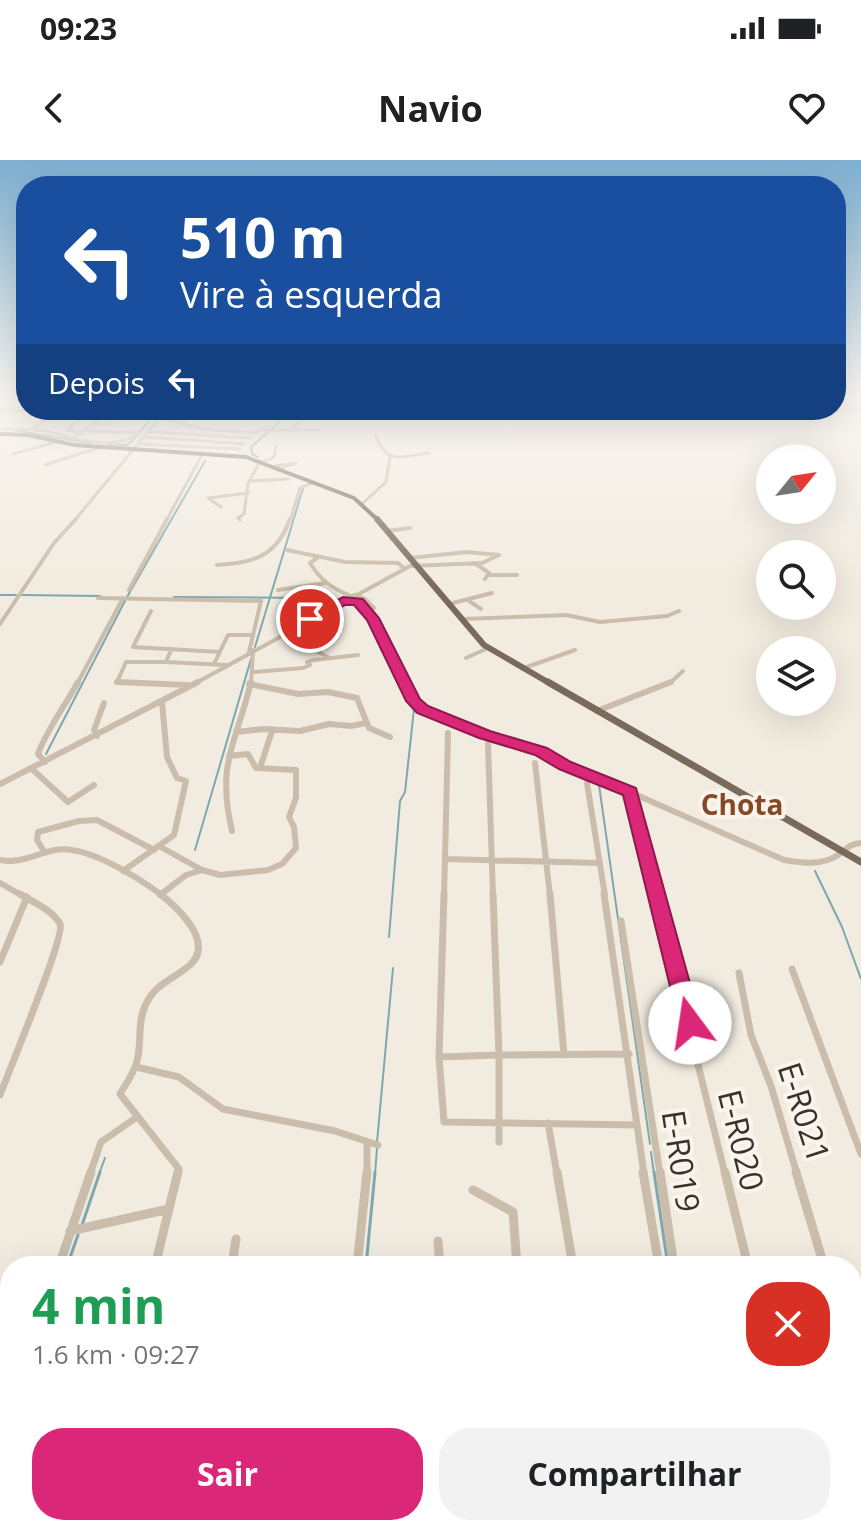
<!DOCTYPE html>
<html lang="pt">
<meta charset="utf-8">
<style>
body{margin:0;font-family:"Open Sans",sans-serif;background:#f2f2f2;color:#202124;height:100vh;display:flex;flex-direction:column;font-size:30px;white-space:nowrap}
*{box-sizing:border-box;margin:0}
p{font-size:26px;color:#757577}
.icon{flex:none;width:44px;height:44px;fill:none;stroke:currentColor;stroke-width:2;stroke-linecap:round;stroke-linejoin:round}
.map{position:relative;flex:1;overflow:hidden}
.sheet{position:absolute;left:0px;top:1096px;width:862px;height:280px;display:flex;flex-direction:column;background:#fff;border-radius:32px 32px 0 0;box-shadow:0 8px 32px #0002}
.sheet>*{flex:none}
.guide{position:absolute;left:16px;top:16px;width:830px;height:244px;border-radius:32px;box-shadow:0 8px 32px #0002;background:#1a4fa0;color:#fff;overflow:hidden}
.needle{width:52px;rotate:60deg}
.controls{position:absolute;left:756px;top:284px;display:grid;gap:16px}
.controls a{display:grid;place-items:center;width:80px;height:80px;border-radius:50%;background:#fff;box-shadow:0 8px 32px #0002;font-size:40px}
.pin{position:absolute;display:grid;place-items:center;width:68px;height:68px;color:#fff;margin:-34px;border:4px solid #fff;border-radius:50%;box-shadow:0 2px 8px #0007}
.me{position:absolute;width:88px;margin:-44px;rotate:346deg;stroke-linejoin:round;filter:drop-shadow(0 0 6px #0008)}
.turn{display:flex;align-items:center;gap:28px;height:168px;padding:0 32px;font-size:36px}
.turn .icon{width:104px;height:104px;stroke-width:2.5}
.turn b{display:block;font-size:56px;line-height:68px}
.then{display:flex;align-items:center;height:76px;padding:0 32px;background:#0003;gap:16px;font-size:30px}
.round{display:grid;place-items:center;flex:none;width:84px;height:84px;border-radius:32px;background:#f2f2f2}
.overview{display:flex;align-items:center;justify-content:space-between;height:136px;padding:0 32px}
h1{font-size:48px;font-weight:700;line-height:60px;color:#1e9e55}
.button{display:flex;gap:16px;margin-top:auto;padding:16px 32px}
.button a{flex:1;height:92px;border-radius:32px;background:#db2777;color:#fff;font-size:32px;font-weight:700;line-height:92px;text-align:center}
.button a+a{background:#f2f2f2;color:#202124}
.status{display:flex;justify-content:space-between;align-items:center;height:56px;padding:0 40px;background:#fff;direction:ltr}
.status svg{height:22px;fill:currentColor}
header{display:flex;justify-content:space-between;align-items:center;height:104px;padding:0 32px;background:#fff;font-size:36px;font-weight:700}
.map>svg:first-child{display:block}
</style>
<div class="status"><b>09:23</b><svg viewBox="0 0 49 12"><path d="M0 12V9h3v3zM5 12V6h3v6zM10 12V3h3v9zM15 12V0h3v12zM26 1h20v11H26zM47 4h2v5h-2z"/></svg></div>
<header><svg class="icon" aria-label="back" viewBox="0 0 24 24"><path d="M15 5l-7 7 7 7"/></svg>Navio<svg class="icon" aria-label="heart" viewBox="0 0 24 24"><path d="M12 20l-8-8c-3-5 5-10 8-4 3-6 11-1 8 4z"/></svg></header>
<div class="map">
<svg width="861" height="1376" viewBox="0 0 861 1376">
<rect width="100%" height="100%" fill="#f2ece0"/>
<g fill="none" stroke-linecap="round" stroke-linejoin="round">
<path stroke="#7fa7af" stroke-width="2" d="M0,249L26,246
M13,270L90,283
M108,284L128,285L159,250
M258,297L252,294L251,287L279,262L277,255L286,251
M298,344L303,329
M0,435H16
M22,435L100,436
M174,437L308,438
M354,438L362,440L373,453
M255,487L298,345
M46,594L127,437L205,301
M599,625L650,984
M195,690L251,499
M815,711L842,767L861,819
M389,777L400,641L405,632L414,549
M377,982L393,808
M651,992L654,1014
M99,1014L105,998
M375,1014L377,988"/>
<path stroke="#7fa7af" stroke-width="3" d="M654,1012L668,1106
M82,1065L100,1012
M67,1106L78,1075
M366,1106L375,1012
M0,1337L10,1304
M346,1366V1376"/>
<path stroke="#7fa7af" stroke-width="8" d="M448,1376L475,1366"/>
<path stroke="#cbbdab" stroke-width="3" d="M820,250L861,249
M0,252L32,250
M51,256L100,258L74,278
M82,257L67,270L83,274
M160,257L201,269L256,273L260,270H319
M94,264H110L125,251
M0,269C15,269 29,268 44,271C78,277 108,293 140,273
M33,269L59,250
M291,270L306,255
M87,271L139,273
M149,272L251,278
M376,276C387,306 402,296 429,293
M145,277L244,284
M140,284L240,289
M13,294L60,281
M262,302L274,297L276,286
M45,305L101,287
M275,306L296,303L280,308
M249,321L289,319
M208,338L248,333
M208,338L221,347
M363,343L386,322L390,297
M240,360L238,358L244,354L248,324L260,301
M74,361L166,250
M166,361L203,293
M290,361L300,328L315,322"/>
<path stroke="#cbbdab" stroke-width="4" d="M387,371L410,368
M287,390L345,402L398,403L405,409
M317,398L310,403C320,420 333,429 351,436
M410,398L467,392L499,395
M476,404L489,413L485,419
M217,405C254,403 277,396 290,359
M490,415H517
M129,430L167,359
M278,430L325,423
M354,435L365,439L374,448
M98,438L261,441L249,492
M287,441C307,441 331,437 351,441C382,447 394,499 405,524
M469,441L481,449
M449,444L492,433
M151,451L133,487L220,492
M462,459L566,455L600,462L667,456L679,451
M0,464L54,383L76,359
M282,474L328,497
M171,490L166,502L226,505
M466,498L488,488
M214,504L228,475H253
M524,508L575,490
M253,512L303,508L310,505L307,502L314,500L358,495
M77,524L123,438
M159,524L117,522L126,502H166
M194,524L410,406L482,403L499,395
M251,524L253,490
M669,524L683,511"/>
<path stroke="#cbbdab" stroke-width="6" d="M117,522L187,525
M404,522L421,548L441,560L528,587L784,700C802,703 821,706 838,695C847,689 849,684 861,683
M249,524L298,534L328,532L357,538L369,568L390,577
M597,551L671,522
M237,572L263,569L300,571L329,564L351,566L366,563
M448,573L445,699L600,703
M97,576L94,570L104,543
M488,584L493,736
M45,602L38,594C47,569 65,546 78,522
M535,603L550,736
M260,608L272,571
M32,609L68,642L94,625
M587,623L605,736
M0,624L198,522
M630,632L656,736
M232,671C216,602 236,585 251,522
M159,686L202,710L220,715L268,710L282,704L296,688L294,667L289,657L296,638V610L256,608L248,594L229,596
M45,693L37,680L38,672L79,661L97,660L154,690
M0,700C21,704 35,694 55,690C86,684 139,718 163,736
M123,711L174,675L186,621L177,618L167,597L162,542
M0,723L23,736
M160,735L186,715L202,710
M444,736L445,699"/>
<path stroke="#cbbdab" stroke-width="7" d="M160,734C178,748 215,782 190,805C173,820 155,823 145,846C137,864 142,883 137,901C134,913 126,924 120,934L179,1009L178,1014
M444,734L439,897L444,962L637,965
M493,734L499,895L629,894
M550,734L564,895
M604,734L644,1014
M656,734L725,1014
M621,761L660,1014
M0,802L27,737
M792,809L861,994
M739,813L751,875L771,926L797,1014
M439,897L499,895V982
M136,907L179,917L223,949L335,971L378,985
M0,935C8,913 66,775 60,764C53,750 32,742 20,734
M548,963L557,1014
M90,1014L101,982L137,957
M367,1014V982"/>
<path stroke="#cbbdab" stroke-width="9" d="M557,1012L573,1106
M643,1012L659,1106
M660,1012L674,1106
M725,1012L748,1106
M796,1012L824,1106
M473,1030L513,1052L517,1106
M70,1071L169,1049
M438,1081L440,1106
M59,1106L91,1012
M155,1106L178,1012
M232,1106L236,1079
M357,1106L367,1012
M852,1201L861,1229
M0,1211L10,1210
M852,1266L861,1263
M0,1297L10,1265
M335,1366V1376
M457,1366L459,1376
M548,1366L549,1376
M91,1376L93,1366
M187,1376L189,1366
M357,1376L358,1366
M393,1376L425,1366
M570,1376L596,1366"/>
<path stroke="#7a6a5c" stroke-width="4" d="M0,274L28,275L75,285L246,297L354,338L379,361"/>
<path stroke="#7a6a5c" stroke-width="6" d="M377,359L484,485L551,524"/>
<path stroke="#7a6a5c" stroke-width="7" d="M548,522L861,702"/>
</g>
<linearGradient id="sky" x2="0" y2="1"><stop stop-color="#7eafd1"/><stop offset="0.55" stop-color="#f9f6f1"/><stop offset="1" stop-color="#f9f6f1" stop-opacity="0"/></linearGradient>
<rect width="861" height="428" fill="url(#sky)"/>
<path fill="#db2777" stroke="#8e194d" stroke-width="2" d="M343,437L363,439L379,458L420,539L428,546L490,571L547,588L571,602L636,628L701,863L697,869H682L679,863L623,635L559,609L535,595L479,578L417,553L406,541L367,460L354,445H345L315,461L303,459Z"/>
<g text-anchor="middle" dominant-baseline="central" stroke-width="8" stroke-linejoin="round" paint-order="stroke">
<g font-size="28" font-weight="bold" fill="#864825" stroke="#faf5ec">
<text x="742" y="644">Chota</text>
</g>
<g font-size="32" fill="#39312a" stroke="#faf5ec">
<text transform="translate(805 952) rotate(72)">E-R021</text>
<text transform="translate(742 980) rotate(76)">E-R020</text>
<text transform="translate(682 1001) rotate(81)">E-R019</text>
</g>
</g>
</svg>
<div class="controls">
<a><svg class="needle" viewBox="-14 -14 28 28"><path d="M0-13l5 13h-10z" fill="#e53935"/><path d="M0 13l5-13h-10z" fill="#757577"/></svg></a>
<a><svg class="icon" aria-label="search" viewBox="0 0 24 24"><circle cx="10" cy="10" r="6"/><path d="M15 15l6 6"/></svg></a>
<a><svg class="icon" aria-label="layers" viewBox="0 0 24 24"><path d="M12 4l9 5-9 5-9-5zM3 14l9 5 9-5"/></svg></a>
</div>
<div class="pin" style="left:310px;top:459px;background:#d93025"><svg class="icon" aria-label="arrive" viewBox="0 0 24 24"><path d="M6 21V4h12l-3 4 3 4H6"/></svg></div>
<svg class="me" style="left:690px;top:863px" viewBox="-20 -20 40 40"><circle r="19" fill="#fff"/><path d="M0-13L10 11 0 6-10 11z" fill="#db2777"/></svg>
<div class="guide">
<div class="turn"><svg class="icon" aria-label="left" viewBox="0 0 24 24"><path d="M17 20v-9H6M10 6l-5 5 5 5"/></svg><div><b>510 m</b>Vire à esquerda</div></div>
<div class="then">Depois<svg class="icon" aria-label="left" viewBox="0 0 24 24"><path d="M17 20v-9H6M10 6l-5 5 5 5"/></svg></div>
</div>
<section class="sheet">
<div class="overview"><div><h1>4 min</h1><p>1.6 km · 09:27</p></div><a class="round" style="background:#d93025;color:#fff"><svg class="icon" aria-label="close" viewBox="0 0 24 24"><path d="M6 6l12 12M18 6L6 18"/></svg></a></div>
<div class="button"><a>Sair</a><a>Compartilhar</a></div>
</section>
</div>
